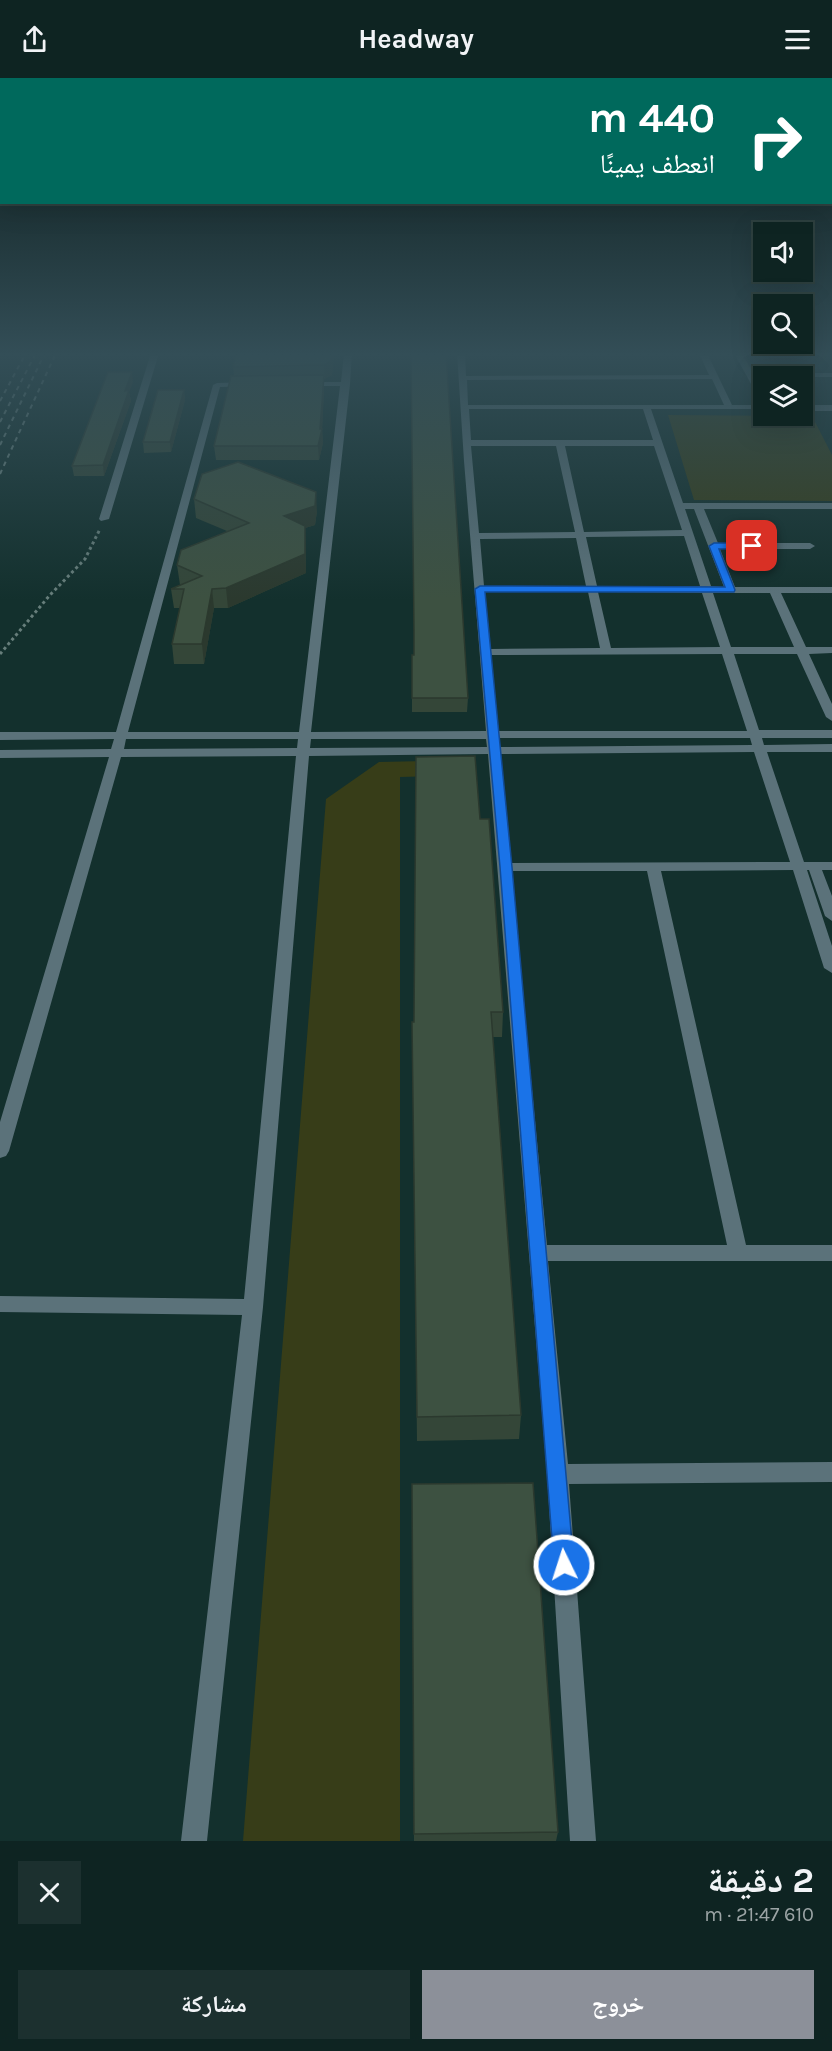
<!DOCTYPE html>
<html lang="ar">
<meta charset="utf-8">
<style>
body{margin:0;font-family:Karla,"Noto Naskh Arabic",sans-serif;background:#1c302f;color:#f1f3f6;direction:rtl;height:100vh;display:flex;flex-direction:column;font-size:22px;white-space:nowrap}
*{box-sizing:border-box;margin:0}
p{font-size:20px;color:#9ba4a5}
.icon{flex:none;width:33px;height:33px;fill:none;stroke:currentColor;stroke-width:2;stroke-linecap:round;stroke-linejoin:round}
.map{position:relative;height:1763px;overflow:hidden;direction:ltr}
.drawer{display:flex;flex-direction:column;background:#0e2422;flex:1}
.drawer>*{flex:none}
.guide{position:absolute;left:0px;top:0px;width:832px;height:126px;box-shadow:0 6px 24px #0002,0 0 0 2px #2e4140;direction:rtl;background:#00695c;color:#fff;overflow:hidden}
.fabs{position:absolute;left:753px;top:144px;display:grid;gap:12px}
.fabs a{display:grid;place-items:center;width:60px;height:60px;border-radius:0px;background:#0e2422;box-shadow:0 6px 24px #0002,0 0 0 2px #2e4140;font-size:30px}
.pin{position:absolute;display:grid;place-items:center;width:51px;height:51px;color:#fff;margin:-26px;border-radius:12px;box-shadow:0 3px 9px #0006}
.me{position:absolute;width:66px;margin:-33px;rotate:356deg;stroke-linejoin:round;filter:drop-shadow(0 0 4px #0008)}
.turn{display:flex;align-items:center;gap:21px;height:126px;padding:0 18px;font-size:27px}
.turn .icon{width:78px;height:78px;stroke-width:2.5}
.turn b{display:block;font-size:42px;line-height:51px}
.round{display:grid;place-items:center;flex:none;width:63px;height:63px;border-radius:0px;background:#1c302f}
.summary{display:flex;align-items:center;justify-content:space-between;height:102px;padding:0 18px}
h1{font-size:36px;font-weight:700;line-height:45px}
.cta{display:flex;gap:12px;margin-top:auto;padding:12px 18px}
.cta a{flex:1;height:69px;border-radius:0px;background:#8c9099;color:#fff;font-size:24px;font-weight:700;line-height:69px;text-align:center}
.cta a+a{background:#1c302f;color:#f1f3f6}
header{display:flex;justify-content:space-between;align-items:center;height:78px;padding:0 18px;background:#0e2422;font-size:27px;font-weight:700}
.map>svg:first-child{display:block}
</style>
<header><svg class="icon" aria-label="menu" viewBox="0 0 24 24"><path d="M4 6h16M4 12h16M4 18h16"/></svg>Headway<svg class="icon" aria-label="share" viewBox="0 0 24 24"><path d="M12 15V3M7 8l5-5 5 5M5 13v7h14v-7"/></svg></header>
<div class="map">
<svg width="832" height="1763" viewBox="0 0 832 1763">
<rect width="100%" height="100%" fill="#13302d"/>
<path fill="#373d18" d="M668,337L812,338L832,377V423L694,422Z
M474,682L475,697L400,699V1763H243L326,721L379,684Z"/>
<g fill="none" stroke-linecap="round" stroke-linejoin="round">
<path stroke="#677e7b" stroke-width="3" stroke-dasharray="3 3" stroke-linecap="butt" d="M0,576L50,517L85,481L100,451"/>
<path fill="#5b727a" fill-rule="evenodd" d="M151,275H159L109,441L101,443L99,441Z
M344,275H352L350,306L311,654L486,653L464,383L457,275H465L466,298L709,297L699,275H707L732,327H764V331H651L683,425H832V431H704L718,465H810L815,468L810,471H720L735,509H832V515H781L806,569H832V575L809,576L832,626V643L826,639L797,576H734L759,652H832V660H762L764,667L832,666V674H767L804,784H832V792H822L832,818V843L825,838L809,792H807L832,868V895L824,890L793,792L661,793L746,1167H832V1183H548L568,1386L832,1384V1404L569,1406L596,1763H570L547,1396L488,676L309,678L263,1229L207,1763H181L242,1237L0,1234V1218L244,1221L296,678L121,679L9,1073L6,1078L0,1080V1044L109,679L0,680V672L111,671L114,661L0,662V654H116L213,307L217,305L250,304H253V308L220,309L128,654H299L340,308H304L300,306L304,304H341ZM712,301L724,327H468L467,302ZM469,331H643L653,362H471ZM471,368H556L575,454L479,455ZM565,368H654L682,452L584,454ZM685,431H694L724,509L711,508ZM684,458L700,508H597L586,459ZM576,460L586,508H484L480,461ZM485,514H588L600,570L490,571ZM598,514L702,515L720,569L611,570ZM713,515H770L794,569H731ZM722,576L747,653H498L491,577ZM499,660H750L752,667L500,669ZM126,661H298L297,670L124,671ZM311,661H486L487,669L310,670ZM754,674L790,784L511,785L500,676ZM511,793H647L727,1167H547Z
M734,275H742L753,295H832V299H755L764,314V324H761Z
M802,327H832V333H802Z"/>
<path stroke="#6f8683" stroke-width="2" stroke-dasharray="4.5 4.5" stroke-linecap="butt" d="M0,323L26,275
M0,344L36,275
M0,367L45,275
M0,396L56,275"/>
</g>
<path fill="#344638" d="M334,275L332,297L324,301V310L322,351L323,365L319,382H216L214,368L234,297L233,289Z
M133,304L129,314L131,323L104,398H74L72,388Z
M184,312L185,322L171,374L144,375L143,364Z
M194,421L317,433L315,447L305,450L306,495L228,530H214L204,586H174L172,566L180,530H174L171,511L180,507L177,487L227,453L196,440Z
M412,577L468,620L467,634H412Z
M480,741L503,934L502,959H493L521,1337L519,1361L417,1363L412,944H414Z
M412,1406L558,1754L556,1763H414Z"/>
<path fill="#2b392e" d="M332,275H334L332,297L325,301L324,287Z
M132,294L133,304L129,314L131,323L104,398L103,387L125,313Z
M324,297V310L322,353V351L323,365L319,382L318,368Z
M184,312L185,322L171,374L170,364Z
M316,414L317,433L315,447L305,450L306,495L228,530L226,510L284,438Z
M212,511L214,530L204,586L202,566Z"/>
<path fill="#3d5141" stroke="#2b392e" stroke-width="1.5" d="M236,275H332L331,283L324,287L233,289Z
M411,275H446L468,620H412V577H414V553Z
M108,294H132L125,313L129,312L103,387L72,388Z
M324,297L320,351H322L318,368H214L231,298Z
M158,312H184L170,364H143Z
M238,384L316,414L315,428L284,438L305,448V476L226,510L212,511L202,566H172L184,511H171L202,498L177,487L181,472L249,445L194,421L202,396Z
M475,678L480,741H489L503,934H491L521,1337L417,1339L412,944H414L416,679Z
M533,1405L558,1754L414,1756L412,1406Z"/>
<linearGradient id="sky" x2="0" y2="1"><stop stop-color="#0a1a19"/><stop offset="0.53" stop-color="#334e57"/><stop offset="1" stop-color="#334e57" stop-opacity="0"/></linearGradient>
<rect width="832" height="522" fill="url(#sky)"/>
<path fill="#1a73e8" stroke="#114b97" stroke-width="1.5" d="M714,465H752L757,468L752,471H719L735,512L734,514H485L512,789L574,1487L571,1494L564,1497L557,1494L554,1487L500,789L475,511L480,508L725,509L709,468Z"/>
</svg>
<div class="fabs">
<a><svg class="icon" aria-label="sound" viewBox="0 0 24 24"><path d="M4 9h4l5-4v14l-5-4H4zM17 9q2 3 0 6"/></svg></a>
<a><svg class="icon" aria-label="search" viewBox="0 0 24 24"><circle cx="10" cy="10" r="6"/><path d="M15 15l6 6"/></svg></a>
<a><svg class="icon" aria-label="layers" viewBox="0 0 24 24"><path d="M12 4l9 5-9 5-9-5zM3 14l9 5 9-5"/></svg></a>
</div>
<div class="pin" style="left:752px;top:468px;background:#d93025"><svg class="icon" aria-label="arrive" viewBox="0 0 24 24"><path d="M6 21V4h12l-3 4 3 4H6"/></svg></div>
<svg class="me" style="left:564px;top:1487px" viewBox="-20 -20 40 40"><circle r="17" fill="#1a73e8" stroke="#fff" stroke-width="3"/><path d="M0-11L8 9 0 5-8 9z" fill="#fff"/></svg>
<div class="guide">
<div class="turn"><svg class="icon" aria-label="right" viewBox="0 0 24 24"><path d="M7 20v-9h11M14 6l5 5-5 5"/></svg><div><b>440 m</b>انعطف يمينًا</div></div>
</div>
</div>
<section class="drawer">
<div class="summary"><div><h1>2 دقيقة</h1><p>610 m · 21:47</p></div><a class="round"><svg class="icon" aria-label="close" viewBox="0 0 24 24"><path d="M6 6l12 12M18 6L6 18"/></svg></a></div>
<div class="cta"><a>خروج</a><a>مشاركة</a></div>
</section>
